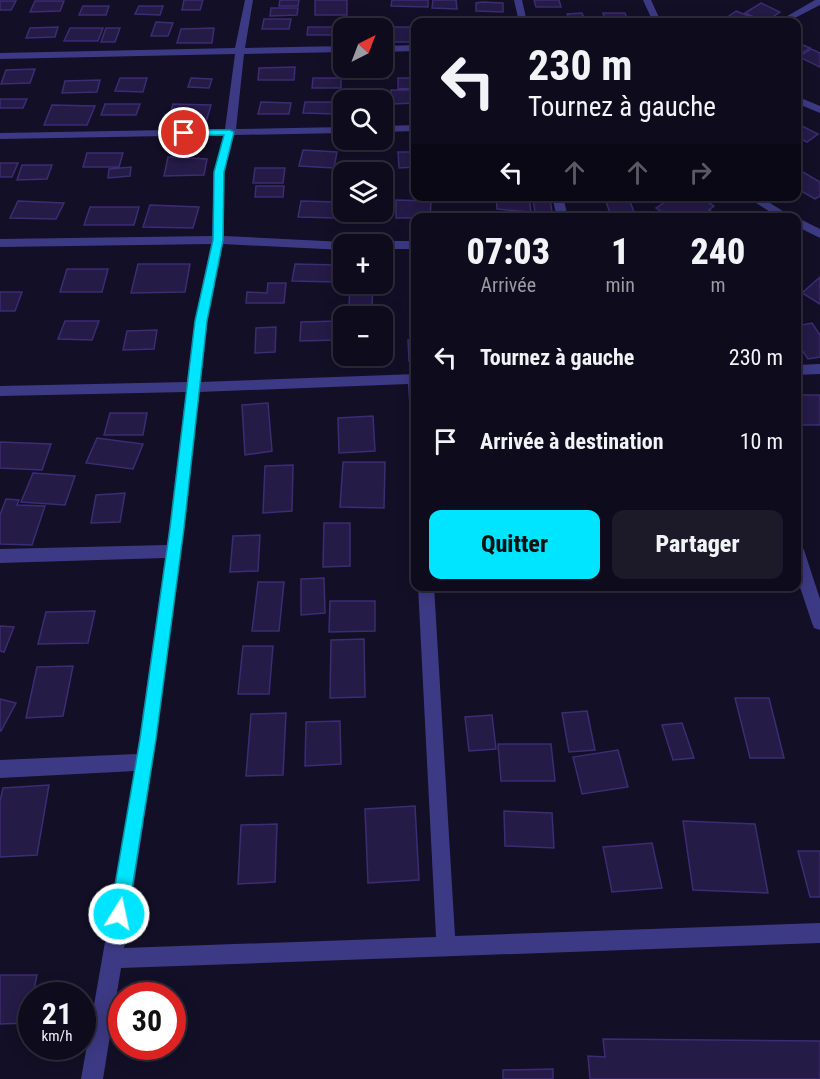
<!DOCTYPE html>
<html lang="fr">
<meta charset="utf-8">
<style>
body{margin:0;font-family:"Roboto Condensed",sans-serif;background:#1c1929;color:#f1f3f6;height:100vh;display:flex;flex-direction:column;font-size:22px;white-space:nowrap}
*{box-sizing:border-box;margin:0}
p{font-size:20px;color:#9b9ba3}
.icon{flex:none;width:33px;height:33px;fill:none;stroke:currentColor;stroke-width:2;stroke-linecap:round;stroke-linejoin:round}
.map{position:relative;flex:1;overflow:hidden}
.side{position:absolute;left:411px;top:213px;width:390px;height:378px;display:flex;flex-direction:column;background:#0e0b1c;border-radius:12px;box-shadow:0 3px 15px #0003,0 0 0 2px #2e2b3b}
.side>*{flex:none}
.banner{position:absolute;left:411px;top:18px;width:390px;height:183px;border-radius:12px;box-shadow:0 3px 15px #0003,0 0 0 2px #2e2b3b;background:#0e0b1c;color:#f1f3f6;overflow:hidden}
.needle{width:39px;rotate:42deg}
.controls{position:absolute;left:333px;top:18px;display:grid;gap:12px}
.controls a{display:grid;place-items:center;width:60px;height:60px;border-radius:12px;background:#0e0b1c;box-shadow:0 3px 15px #0003,0 0 0 2px #2e2b3b;font-size:30px}
.speed{position:absolute;left:18px;top:982px;display:flex;gap:12px;font-size:30px;font-weight:700;text-align:center}
.speed>*{display:grid;place-content:center;width:78px;height:78px;border-radius:50%;background:#0e0b1c;box-shadow:0 3px 15px #0003,0 0 0 2px #2e2b3b;line-height:1}
.speed small{font-size:15px;font-weight:400}
.speed .limit{border:9px solid #d22;background:#fff;color:#111}
.pin{position:absolute;display:grid;place-items:center;width:51px;height:51px;color:#fff;margin:-26px;border:3px solid #fff;border-radius:50%;box-shadow:0 2px 6px #0007}
.me{position:absolute;width:66px;margin:-33px;rotate:10deg;stroke-linejoin:round;filter:drop-shadow(0 0 4px #0008)}
.turn{display:flex;align-items:center;gap:21px;height:126px;padding:0 18px;font-size:27px}
.turn .icon{width:78px;height:78px;stroke-width:2.5}
.turn b{display:block;font-size:42px;line-height:51px}
.lanes{display:flex;align-items:center;height:57px;padding:0 18px;background:#0003;justify-content:center;gap:30px;direction:ltr}
.lanes .off{opacity:.35}
.eta{display:flex;justify-content:space-evenly;align-items:center;height:102px;text-align:center}
.eta b{font-size:36px;font-weight:800;line-height:42px}
.cta{display:flex;gap:12px;margin-top:auto;padding:12px 18px}
.cta a{flex:1;height:69px;border-radius:12px;background:#00e5ff;color:#111;font-size:24px;font-weight:800;line-height:69px;text-align:center}
.cta a+a{background:#1c1929;color:#f1f3f6}
ul{padding:0;list-style:none}
li{display:flex;align-items:center;gap:18px;height:84px;padding:0 18px}
li div{flex:1}
li b{display:block;font-size:22px}
li em{font-style:normal}
.map>svg:first-child{display:block}
</style>
<div class="map">
<svg width="820" height="1079" viewBox="0 0 820 1079">
<rect width="100%" height="100%" fill="#130f26"/>
<path fill="#241b47" stroke="#3b2d73" stroke-width="1.5" d="M184,0H203L200,10H182Z
M280,0H299L298,6H279Z
M315,0H347V15H315Z
M392,0H428V7L391,6Z
M433,0H456L457,9L432,8Z
M534,0H559L561,7H536Z
M0,1H16L11,10H0Z
M35,1H64L60,11L30,12Z
M482,2L503,3V12L476,11V3Z
M761,3L780,12L765,22L745,13Z
M83,6H109L106,15H79Z
M139,6H163L160,15L135,14Z
M271,8H298L297,15L270,16Z
M736,11L761,21L721,22Z
M582,13L586,22H571L567,14Z
M603,13H625L628,22H606Z
M264,19H291L289,29H262Z
M156,22L173,23L168,36H151Z
M58,27L55,37L26,38L30,28Z
M308,27H334L333,35H307Z
M390,27H416V42H391Z
M70,28H103L98,41H64Z
M106,28H120L115,42H101Z
M214,28L212,43H177L181,29Z
M796,42L810,48L796,57Z
M811,49L820,53V67L799,57Z
M382,62H388V78H351L352,68H382Z
M295,67L294,80H258L259,68Z
M35,69L30,83L1,84L6,70Z
M120,78H147L143,92L115,91Z
M191,78L212,79L209,88L188,87Z
M313,78H341V88H312Z
M398,78H416V88L398,89Z
M100,80L97,92L62,93L65,81Z
M391,90H416V103L392,104Z
M0,99H27L23,108H0Z
M261,102L291,103L289,114H258Z
M305,102H337L336,114L303,113Z
M105,104H140L136,115H101Z
M173,104L211,105L206,122H168Z
M52,105L95,106L87,125H44Z
M796,123L818,134L807,142L796,136Z
M382,136H390V146L350,145L351,140H382Z
M303,150L337,152L334,168L299,166Z
M398,152H416V167L399,168Z
M87,153H123L119,167H83Z
M168,157L207,159L204,175L164,176Z
M0,163H18L12,177H0Z
M22,165H52L47,179L17,180Z
M354,166H386L385,179H382V172H354Z
M131,167L130,176L108,178L109,169Z
M255,168H285L283,183H253Z
M796,168L820,182V196L815,199L796,188Z
M256,186H284L283,197H255Z
M496,196H529L531,212L497,209Z
M604,196H628L634,212L610,213Z
M674,196H698L714,206L709,210L720,217L671,218L656,208Z
M550,199L553,218H536L533,200Z
M396,200L431,201L430,218H396Z
M18,201L64,203L56,219L10,218Z
M301,201L337,202L335,218L298,217Z
M382,202L390,203L388,215L355,214L356,212H382Z
M150,205L199,207L193,228L143,227Z
M90,207H139L134,225H84Z
M498,213H531V218H498Z
M138,264H190L185,292L131,293Z
M295,264L338,265L336,282L292,281Z
M67,269H108L102,292H60Z
M820,277V304L802,293Z
M268,283H286L284,303H246L247,292L267,293Z
M350,284H373L372,307H349Z
M0,292H22L15,311H0Z
M382,317H393V345H382Z
M65,321H99L92,340L58,339Z
M338,321L337,340L300,341L301,322Z
M812,323L820,335V357L808,359L796,341V326Z
M276,327L275,352L255,353L256,328Z
M157,330L154,349L123,350L127,331Z
M408,340H416V361H409Z
M796,395H820V425H801L796,413Z
M268,403L272,451L245,455L242,405Z
M110,413H147L143,435H104Z
M373,416L375,451L339,453L338,418Z
M97,438L143,444L133,469L86,463Z
M0,442L51,444L42,470L0,468Z
M343,462H385L384,508L340,507Z
M293,465L292,511L263,513L265,466Z
M33,473L75,476L65,505L21,502Z
M125,493L120,522L91,523L96,495Z
M6,499L19,500L17,505L45,506L32,545L0,544V515Z
M324,523H350V566L323,567Z
M260,535L258,571L230,572L233,536Z
M324,578L325,613L301,615V579Z
M258,582H284L279,631H252Z
M330,601H375V631L329,632Z
M95,611L88,643L38,644L46,612Z
M0,626L14,627L4,652L0,651Z
M364,639L365,697L330,698L331,640Z
M243,646H273L269,694H238Z
M73,666L63,716L26,718L37,667Z
M735,698H769L784,758H750Z
M0,699L16,703L1,731H0Z
M587,711L595,750L569,752L562,713Z
M286,713L283,775L246,776L251,714Z
M492,715L496,749L469,751L465,717Z
M340,721L341,764L305,766L306,722Z
M682,723L694,758L673,760L662,725Z
M498,744H551L555,781H501Z
M618,750L628,787L582,794L573,757Z
M49,785L37,855L0,857V801L3,788Z
M415,806L419,880L368,883L365,809Z
M504,811L552,813L554,848L505,846Z
M683,821L755,824L768,893L693,890Z
M277,824L275,882L238,884L241,825Z
M652,843L662,888L612,892L603,847Z
M798,851H820V897H810Z
M0,975H37L27,1023L0,1024Z
M603,1039L820,1041V1079H590L588,1056L605,1057Z
M553,1069V1079H503V1070Z"/>
<g fill="none" stroke-linecap="round" stroke-linejoin="round">
<path fill="#3d3a85" fill-rule="evenodd" d="M245,0H253L245,48L344,46V52L244,54L236,129L344,127V133L234,135L224,173V236L344,242L349,244H344V250L223,244L207,321L200,382L416,374V408L409,403L408,384L199,392C179,578 154,763 124,948L436,937L418,586H434L455,936L820,923V943L121,968L103,1079H81L135,771L0,778V760L137,754L165,558L0,563V549L167,545L186,392L0,396V386L187,382L195,321L211,244L0,247V239L212,236L214,173L224,135L0,139V133L225,129L235,54L0,59V53L235,48Z
M514,0H522L527,22H519Z
M643,0H651L661,22H653Z
M815,0H820V5L787,22H777Z
M416,45V51L382,52V46Z
M796,96L820,106V113L796,103Z
M416,125V131L382,132V126Z
M552,196H563L568,218H557Z
M745,196H759L794,218H780Z
M796,217L820,229V238L796,226Z
M382,241H416V249H382V244H377Z
M820,364V374L796,375V365Z
M796,544L801,545L804,550L820,599V630L814,628L812,623L796,575Z"/>
</g>
<path fill="#00e5ff" stroke="#0095a6" stroke-width="1.5" d="M230,130L234,132L224,172L223,240L207,321L184,528L156,739L128,914L125,920L119,923L113,920L110,914L140,739L170,528L195,321L213,240L214,172L224,135L184,136L179,133L184,130Z"/>
</svg>
<div class="controls">
<a><svg class="needle" viewBox="-14 -14 28 28"><path d="M0-13l5 13h-10z" fill="#e53935"/><path d="M0 13l5-13h-10z" fill="#9b9ba3"/></svg></a>
<a><svg class="icon" aria-label="search" viewBox="0 0 24 24"><circle cx="10" cy="10" r="6"/><path d="M15 15l6 6"/></svg></a>
<a><svg class="icon" aria-label="layers" viewBox="0 0 24 24"><path d="M12 4l9 5-9 5-9-5zM3 14l9 5 9-5"/></svg></a>
<a>+</a>
<a>−</a>
</div>
<div class="speed"><div>21<small>km/h</small></div><div class="limit">30</div></div>
<div class="pin" style="left:184px;top:133px;background:#d93025"><svg class="icon" aria-label="arrive" viewBox="0 0 24 24"><path d="M6 21V4h12l-3 4 3 4H6"/></svg></div>
<svg class="me" style="left:119px;top:914px" viewBox="-20 -20 40 40"><circle r="17" fill="#00e5ff" stroke="#fff" stroke-width="3"/><path d="M0-11L8 9 0 5-8 9z" fill="#fff"/></svg>
<div class="banner">
<div class="turn"><svg class="icon" aria-label="left" viewBox="0 0 24 24"><path d="M17 20v-9H6M10 6l-5 5 5 5"/></svg><div><b>230 m</b>Tournez à gauche</div></div>
<div class="lanes"><svg class="icon" aria-label="left" viewBox="0 0 24 24"><path d="M17 20v-9H6M10 6l-5 5 5 5"/></svg><svg class="icon off" aria-label="ahead" viewBox="0 0 24 24"><path d="M12 20V5M6 11l6-6 6 6"/></svg><svg class="icon off" aria-label="ahead" viewBox="0 0 24 24"><path d="M12 20V5M6 11l6-6 6 6"/></svg><svg class="icon off" aria-label="right" viewBox="0 0 24 24"><path d="M7 20v-9h11M14 6l5 5-5 5"/></svg></div>
</div>
<section class="side">
<div class="eta">
<div><b>07:03</b><p>Arrivée</p></div>
<div><b>1</b><p>min</p></div>
<div><b>240</b><p>m</p></div>
</div>
<ul>
<li><svg class="icon" aria-label="left" viewBox="0 0 24 24"><path d="M17 20v-9H6M10 6l-5 5 5 5"/></svg><div><b>Tournez à gauche</b></div><em>230 m</em></li>
<li><svg class="icon" aria-label="arrive" viewBox="0 0 24 24"><path d="M6 21V4h12l-3 4 3 4H6"/></svg><div><b>Arrivée à destination</b></div><em>10 m</em></li>
</ul>
<div class="cta"><a>Quitter</a><a>Partager</a></div>
</section>
</div>
